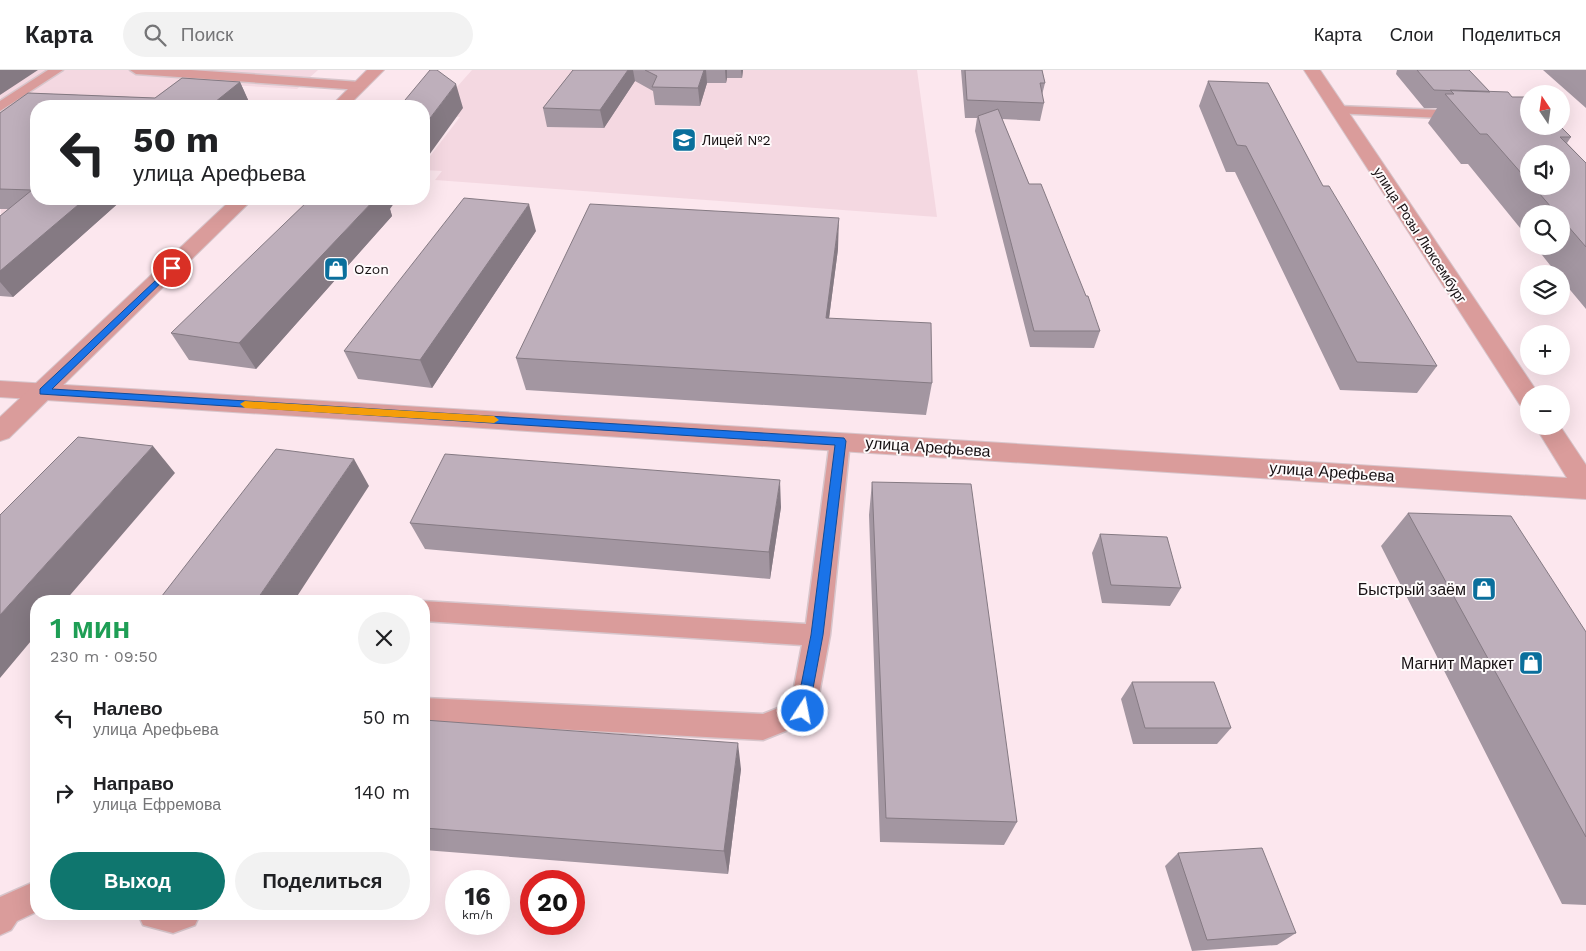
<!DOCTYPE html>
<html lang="ru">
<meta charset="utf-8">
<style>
body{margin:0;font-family:"Work Sans",sans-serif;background:#f2f2f2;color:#202124;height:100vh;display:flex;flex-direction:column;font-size:19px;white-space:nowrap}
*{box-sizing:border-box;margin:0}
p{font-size:16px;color:#757577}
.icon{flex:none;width:28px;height:28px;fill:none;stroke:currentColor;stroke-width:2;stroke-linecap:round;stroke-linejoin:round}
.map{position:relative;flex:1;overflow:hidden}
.sheet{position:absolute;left:30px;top:525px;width:400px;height:325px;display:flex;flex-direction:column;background:#fff;border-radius:20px;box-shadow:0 5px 20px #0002}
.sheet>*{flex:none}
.hud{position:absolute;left:30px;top:30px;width:400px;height:105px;border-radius:20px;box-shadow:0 5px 20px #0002;background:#fff;color:#202124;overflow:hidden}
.needle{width:32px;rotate:347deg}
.buttons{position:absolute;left:1520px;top:15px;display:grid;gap:10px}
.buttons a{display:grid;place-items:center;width:50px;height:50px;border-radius:50%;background:#fff;box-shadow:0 5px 20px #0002;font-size:25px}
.speed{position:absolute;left:445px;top:800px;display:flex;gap:10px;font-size:25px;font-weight:700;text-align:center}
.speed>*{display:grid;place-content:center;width:65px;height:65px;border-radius:50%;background:#fff;box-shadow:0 5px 20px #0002;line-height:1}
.speed small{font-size:12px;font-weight:400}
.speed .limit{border:8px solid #d22;background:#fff;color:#111}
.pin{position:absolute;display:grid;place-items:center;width:42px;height:42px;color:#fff;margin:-21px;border:2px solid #fff;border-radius:50%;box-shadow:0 1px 5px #0007}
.me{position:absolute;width:55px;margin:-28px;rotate:11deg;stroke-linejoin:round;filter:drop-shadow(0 0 4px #0008)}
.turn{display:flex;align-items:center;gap:18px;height:105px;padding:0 20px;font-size:22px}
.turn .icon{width:65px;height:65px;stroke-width:2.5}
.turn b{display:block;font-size:35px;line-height:42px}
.round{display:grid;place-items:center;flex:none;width:52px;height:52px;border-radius:26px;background:#f2f2f2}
.summary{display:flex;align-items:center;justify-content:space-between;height:85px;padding:0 20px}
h1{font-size:30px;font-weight:600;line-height:38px;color:#1e9e55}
.primary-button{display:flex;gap:10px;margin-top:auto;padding:10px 20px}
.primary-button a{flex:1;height:58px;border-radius:30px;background:#0f766e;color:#fff;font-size:20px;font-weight:600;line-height:58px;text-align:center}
.primary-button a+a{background:#f2f2f2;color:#202124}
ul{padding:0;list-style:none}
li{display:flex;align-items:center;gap:15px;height:75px;padding:0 20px}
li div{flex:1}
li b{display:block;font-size:19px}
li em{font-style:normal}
header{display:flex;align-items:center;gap:30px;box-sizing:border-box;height:70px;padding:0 25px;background:#fff;border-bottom:1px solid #e0e0e0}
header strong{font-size:24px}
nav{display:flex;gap:28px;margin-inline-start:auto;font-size:18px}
.search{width:350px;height:45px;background:#f2f2f2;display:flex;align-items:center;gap:12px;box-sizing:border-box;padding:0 18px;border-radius:28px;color:#757577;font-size:19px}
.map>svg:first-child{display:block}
</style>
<header>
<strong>Карта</strong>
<div class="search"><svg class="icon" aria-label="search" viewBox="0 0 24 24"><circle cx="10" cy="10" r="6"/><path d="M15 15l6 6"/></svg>Поиск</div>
<nav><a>Карта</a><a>Слои</a><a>Поделиться</a></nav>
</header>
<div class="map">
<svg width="1586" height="881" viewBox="0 0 1586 881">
<rect width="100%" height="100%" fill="#fce7ee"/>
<path fill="#f4d8e1" d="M0,0H318L297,19L177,12L145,36H36V118L1,145Z
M472,0H917L937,147L435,110L442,101L424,100V94L460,47L432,45Z"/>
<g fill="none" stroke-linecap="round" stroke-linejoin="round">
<defs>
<path id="service" d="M48,0H63L0,41V31Z
M130,0H191L360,12L367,16L360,20L136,4Z
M1338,36L1464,41L1471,45L1464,49L1333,43L1331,40Z
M840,364L847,366L850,371L830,565L816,641L813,650L763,670L424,652V628L763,644L791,633L802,575L424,551L422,531L806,554L830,371L833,366Z
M36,811V842L17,851L11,860L0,865V827Z
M138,844H200L195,855L173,863L143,855Z"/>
<path id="minor" d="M1304,0H1320L1538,323L1529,324V337L1520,335Z
M0,311L1567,408L1535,356H1560L1586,395V429L0,327Z"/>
<path id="tertiary" d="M367,0H384L348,36H331Z
M232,129H253L9,368L0,371V347Z"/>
</defs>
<use href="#service" stroke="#d7c5cb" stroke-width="3"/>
<use href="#minor" stroke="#d7c5cb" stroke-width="2"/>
<use href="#tertiary" stroke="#d7c5cb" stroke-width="2"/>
<use href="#service" fill="#da9c9b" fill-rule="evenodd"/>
<use href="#minor" fill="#da9c9b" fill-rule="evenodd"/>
<use href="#tertiary" fill="#da9c9b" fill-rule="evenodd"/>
</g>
<path fill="#a396a1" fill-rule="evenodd" d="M573,0H743L742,8H727L726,13H707L700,36L655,35L653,21L635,11L604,58L547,57L543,38Z
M961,0H1042L1045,13L1042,25L1044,33L1040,51L1002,49L1029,114L1100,261L1094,278L1030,277L975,61L977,48H965Z
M1397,0H1469L1490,22L1512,27L1571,67L1567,73L1586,93V239L1561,209V204H1557L1535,176H1561V144H1529V169L1468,94H1461L1428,53L1437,38H1424L1396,4ZM1529,84L1561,116H1529Z
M1543,0H1586V38Z
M182,8L240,12L249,32L244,36H36V129H123L13,227L0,226V146L8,139H0V43L28,23L155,28Z
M1208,11L1323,116L1437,296L1417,323L1340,320L1235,102H1226L1199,36Z
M390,139L392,146L256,299L189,290L171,263Z
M536,161L432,318L358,309L344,281Z
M838,179L829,248L932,313L926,345L526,320L516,288Z
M872,412L1017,752L1004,775L880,772L869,445Z
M781,437L770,509L425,479L410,453Z
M1408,443L1586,562V835L1562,834L1381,476Z
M1100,464L1181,518L1170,536L1102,533L1092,483Z
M1132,612L1231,658L1217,674H1133L1121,629Z
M424,650L741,699L728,804L424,780Z
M1178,783L1296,863L1277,875L1192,881L1165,796Z"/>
<path fill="#857a83" d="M0,0H38L0,25Z
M628,0H633L635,11L604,58L600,40Z
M704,0H706L707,13L700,36L698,18Z
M725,0H727V8L726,13Z
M741,0H743L742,8Z
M240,12L249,32L244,36H210Z
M456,14L463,38L424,92V56Z
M85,129H123L13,227L0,212V201Z
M375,129H397L390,139L392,146L256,299L239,273Z
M529,134L536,161L432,318L420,290Z
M839,148L838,179L825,279L826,248Z
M153,376L175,403L65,531H36V565L0,608V545Z
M354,389L369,416L294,531H256Z
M780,410L781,437L770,509L769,482Z
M738,673L741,699L728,804L724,781Z"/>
<path fill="#beafbb" stroke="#857a83" d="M430,0H437L456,14L424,56V36H400Z
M573,0H628L600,40L543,38Z
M645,0H704L698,18L652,17L657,6Z
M965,0H1042L1045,13H1040L1044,33L967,30Z
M1417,0H1469L1490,22L1434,20Z
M182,8L240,12L210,36H36V129H85L0,201V146L32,120L0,119V43L28,23L155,28Z
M1208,11L1268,13L1323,116H1329L1437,296L1357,292L1246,76L1237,75Z
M1450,20L1508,22L1512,27H1529V56H1560L1571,67H1560L1586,93V177L1561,148V144H1557L1533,116H1561V84H1529V112L1487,64H1480L1445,24H1454Z
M998,39L1029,114H1041L1086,226H1088L1100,261H1034L978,46Z
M464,128L529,134L420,290L344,281Z
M310,129H375L239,273L171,263Z
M590,134L839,148L826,248L931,253L932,313L516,288Z
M78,367L153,376L0,545V445Z
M276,379L354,389L256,531H158Z
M445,384L780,410L769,482L410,453Z
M872,412L971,414L1017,752L886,748Z
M1408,443L1511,446L1586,562V767Z
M1100,464L1167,467L1181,518L1111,515Z
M1132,612H1214L1231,658H1145Z
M424,650L738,673L724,781L424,758Z
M1262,778L1296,863L1207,870L1178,783Z"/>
<path fill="#1a73e8" stroke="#114b97" d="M172,195L176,198L175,199L52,319L844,368L846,371L823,565L808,645L803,647L798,645L796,641L811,565L835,375L40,324V319Z"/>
<path fill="#f59e0b" d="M245,331L494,346L499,350L494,353L245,338L240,334Z"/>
<defs>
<symbol id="school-square" viewBox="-11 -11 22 22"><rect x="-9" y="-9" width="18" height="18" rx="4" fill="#0a6f9c" stroke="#fefafb"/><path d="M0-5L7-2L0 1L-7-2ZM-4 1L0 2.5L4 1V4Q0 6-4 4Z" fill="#fff"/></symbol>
<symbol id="shop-square" viewBox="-11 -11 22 22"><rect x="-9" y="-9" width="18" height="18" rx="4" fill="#0a6f9c" stroke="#fefafb"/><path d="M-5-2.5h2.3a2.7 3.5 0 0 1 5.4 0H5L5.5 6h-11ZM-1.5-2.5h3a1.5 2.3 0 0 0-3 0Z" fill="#fff"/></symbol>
</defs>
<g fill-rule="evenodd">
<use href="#school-square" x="670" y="56" width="28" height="28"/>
<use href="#shop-square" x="322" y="185" width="28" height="28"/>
<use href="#shop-square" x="1470" y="505" width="28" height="28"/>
<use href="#shop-square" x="1517" y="579" width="28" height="28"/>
</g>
<g text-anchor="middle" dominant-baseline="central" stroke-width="4" stroke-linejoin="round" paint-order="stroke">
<g font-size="14" fill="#161012" stroke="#fefafb" text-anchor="start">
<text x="702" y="70">Лицей №2</text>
<text x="354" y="199">Ozon</text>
</g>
<g font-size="14" fill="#161012" stroke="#fefafb">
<text transform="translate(1420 165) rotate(57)">улица Розы Люксембург</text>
</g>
<g font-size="16" fill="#161012" stroke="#fefafb">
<text transform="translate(928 377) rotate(4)">улица Арефьева</text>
<text transform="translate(1332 402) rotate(4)">улица Арефьева</text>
</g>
<g font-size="16" fill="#161012" stroke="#fefafb" text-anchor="end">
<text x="1466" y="519">Быстрый заём</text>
<text x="1514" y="593">Магнит Маркет</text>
</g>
</g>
</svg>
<div class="buttons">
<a><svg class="needle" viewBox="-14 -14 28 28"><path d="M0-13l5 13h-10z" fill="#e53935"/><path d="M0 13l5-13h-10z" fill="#757577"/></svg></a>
<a><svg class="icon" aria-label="sound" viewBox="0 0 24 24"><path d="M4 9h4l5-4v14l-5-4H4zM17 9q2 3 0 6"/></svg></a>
<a><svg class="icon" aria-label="search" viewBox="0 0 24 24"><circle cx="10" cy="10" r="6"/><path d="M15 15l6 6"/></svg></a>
<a><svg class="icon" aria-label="layers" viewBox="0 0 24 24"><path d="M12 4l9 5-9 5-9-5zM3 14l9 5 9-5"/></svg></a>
<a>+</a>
<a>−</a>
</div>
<div class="speed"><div>16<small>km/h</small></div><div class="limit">20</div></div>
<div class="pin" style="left:172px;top:198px;background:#d93025"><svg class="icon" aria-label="arrive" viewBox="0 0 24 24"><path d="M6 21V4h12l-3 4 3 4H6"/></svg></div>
<svg class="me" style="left:803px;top:641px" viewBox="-20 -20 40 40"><circle r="17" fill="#1a73e8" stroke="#fff" stroke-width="3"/><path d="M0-11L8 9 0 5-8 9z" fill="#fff"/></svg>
<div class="hud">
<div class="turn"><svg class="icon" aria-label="left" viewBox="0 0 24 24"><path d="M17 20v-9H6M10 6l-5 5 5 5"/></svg><div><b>50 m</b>улица Арефьева</div></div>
</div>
<section class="sheet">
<div class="summary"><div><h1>1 мин</h1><p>230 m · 09:50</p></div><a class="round"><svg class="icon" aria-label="close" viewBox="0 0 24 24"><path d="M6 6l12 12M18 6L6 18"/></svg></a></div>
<ul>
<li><svg class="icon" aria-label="left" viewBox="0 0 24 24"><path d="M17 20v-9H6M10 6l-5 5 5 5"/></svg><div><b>Налево</b><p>улица Арефьева</p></div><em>50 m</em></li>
<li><svg class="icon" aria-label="right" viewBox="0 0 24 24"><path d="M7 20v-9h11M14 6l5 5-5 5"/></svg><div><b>Направо</b><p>улица Ефремова</p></div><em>140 m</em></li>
</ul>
<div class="primary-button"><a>Выход</a><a>Поделиться</a></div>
</section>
</div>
